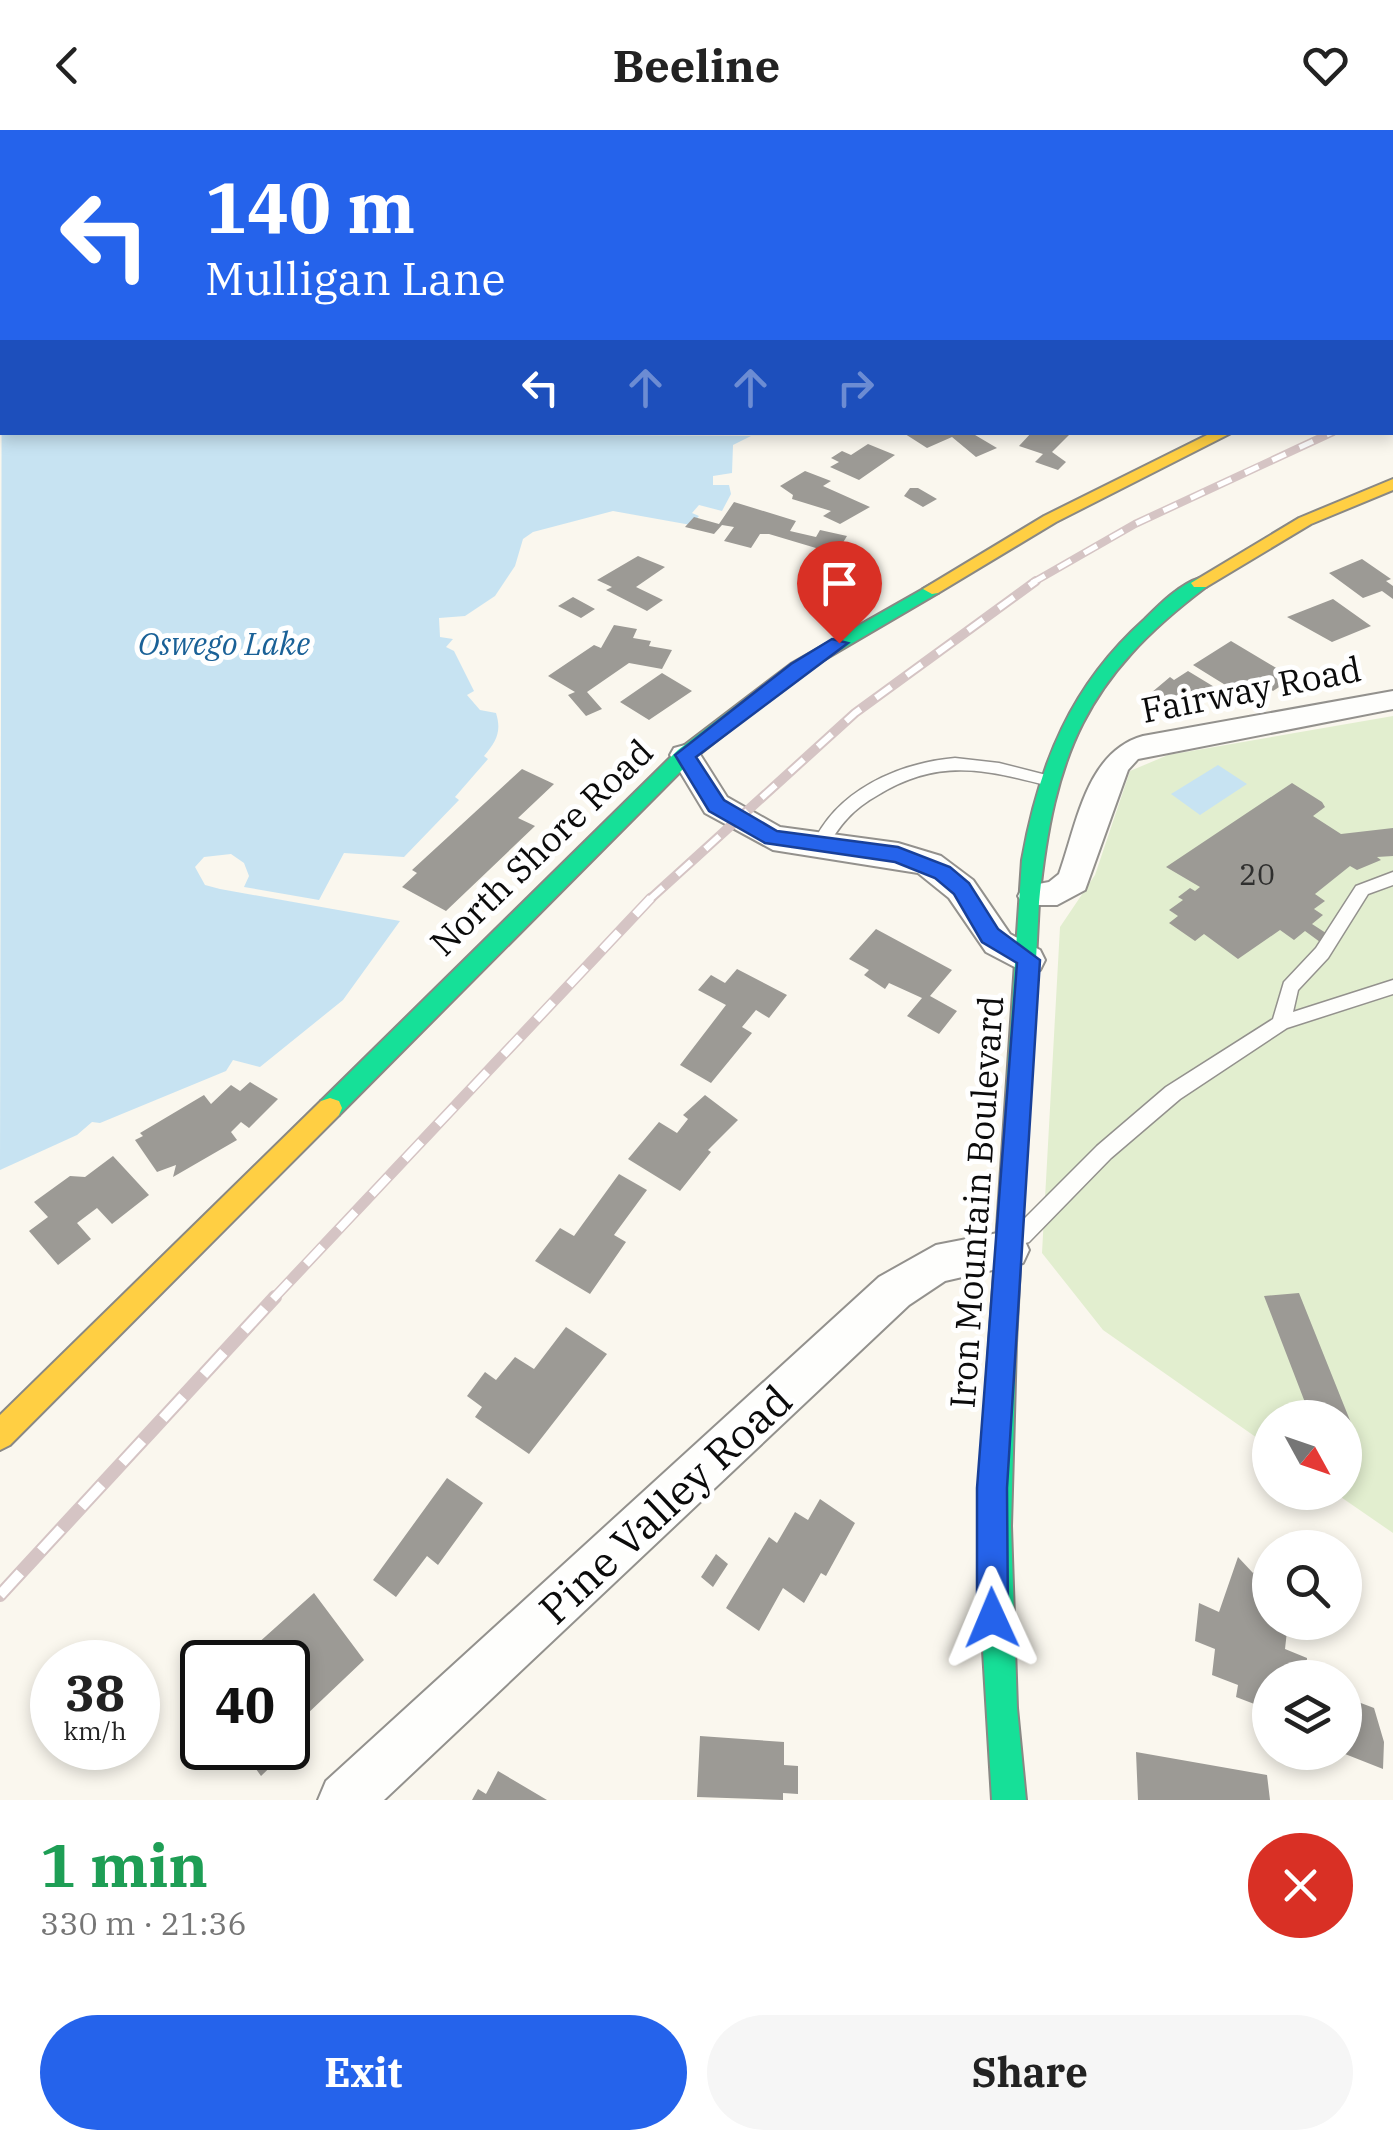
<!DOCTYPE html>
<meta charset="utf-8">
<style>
body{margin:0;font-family:"IBM Plex Serif",serif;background:#f6f6f6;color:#222;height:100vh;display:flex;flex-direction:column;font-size:38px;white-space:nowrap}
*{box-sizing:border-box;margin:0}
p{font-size:32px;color:#767676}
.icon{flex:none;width:55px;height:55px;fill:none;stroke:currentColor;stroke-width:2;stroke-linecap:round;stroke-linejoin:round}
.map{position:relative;height:1670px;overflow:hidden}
.drawer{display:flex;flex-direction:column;background:#fff;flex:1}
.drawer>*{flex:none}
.guide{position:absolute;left:0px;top:0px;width:1395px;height:305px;box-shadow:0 5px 15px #0003;background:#2563eb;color:#fff;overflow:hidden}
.needle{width:65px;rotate:130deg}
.controls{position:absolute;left:1252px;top:1270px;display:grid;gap:20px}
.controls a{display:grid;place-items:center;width:110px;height:110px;border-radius:50%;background:#fff;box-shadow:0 5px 15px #0003;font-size:50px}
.speed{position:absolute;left:30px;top:1510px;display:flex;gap:20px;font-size:50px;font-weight:700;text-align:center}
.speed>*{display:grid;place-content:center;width:130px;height:130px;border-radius:50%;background:#fff;box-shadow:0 5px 15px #0003;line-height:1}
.speed small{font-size:25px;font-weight:400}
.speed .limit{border:5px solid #111;border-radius:15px;background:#fff;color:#111}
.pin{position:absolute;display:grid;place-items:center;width:85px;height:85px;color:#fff;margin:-102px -42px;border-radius:50% 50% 50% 0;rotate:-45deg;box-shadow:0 0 10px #0007}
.pin .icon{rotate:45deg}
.me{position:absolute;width:110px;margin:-55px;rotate:359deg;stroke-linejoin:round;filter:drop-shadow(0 0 8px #0008)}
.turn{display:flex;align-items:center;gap:35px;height:210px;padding:0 40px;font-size:45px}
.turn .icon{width:130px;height:130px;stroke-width:2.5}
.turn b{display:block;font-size:70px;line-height:85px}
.lanes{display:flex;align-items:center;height:95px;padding:0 40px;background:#0003;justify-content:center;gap:50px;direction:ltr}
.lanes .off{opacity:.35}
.round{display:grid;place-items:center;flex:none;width:105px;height:105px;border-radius:52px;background:#f6f6f6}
.head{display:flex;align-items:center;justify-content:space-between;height:170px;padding:0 40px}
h1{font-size:60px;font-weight:800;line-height:75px;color:#1e9e55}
.primary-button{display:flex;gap:20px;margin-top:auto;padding:20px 40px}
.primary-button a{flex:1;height:115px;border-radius:60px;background:#2563eb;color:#fff;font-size:40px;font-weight:800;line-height:115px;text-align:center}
.primary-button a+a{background:#f6f6f6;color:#222}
header{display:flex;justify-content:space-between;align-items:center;height:130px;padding:0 40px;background:#fff;font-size:45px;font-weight:800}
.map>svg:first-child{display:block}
</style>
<header><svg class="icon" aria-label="back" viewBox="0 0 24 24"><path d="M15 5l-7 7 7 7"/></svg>Beeline<svg class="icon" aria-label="heart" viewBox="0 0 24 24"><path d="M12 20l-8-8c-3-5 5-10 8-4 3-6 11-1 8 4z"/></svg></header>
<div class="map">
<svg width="1393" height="1670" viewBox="0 0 1393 1670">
<rect width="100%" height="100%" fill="#faf7ee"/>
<path fill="#e2eecf" d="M1393,586V1403L1335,1363L1345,1362V1288H1270V1317L1103,1200L1042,1123L1060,797L1095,745L1130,641L1168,625Z"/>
<path fill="#c7e3f2" d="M150,0H988L991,2H147Z
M2,116V302L751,306L733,315L732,343L713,346V355H729L731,364L722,381L699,375L692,383L699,386L691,395L613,381L533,402L523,409L515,436L495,466L465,486L439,488L440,507L453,509L446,517L454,521L474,561L467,565L480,580L496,583C502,602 496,612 484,626L488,629L455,667L459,670L404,727L344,723L319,770L244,757L249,746L244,733L231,724L204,727L195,737L205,755L220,759L400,791L343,870L260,937L233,930L226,941L100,993L92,992L77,1005L0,1040Z
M1218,635L1247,654L1200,685L1171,664Z"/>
<path fill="#9c9a95" d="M902,302H970L997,318L976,327L952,307L927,318Z
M1032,302H1072L1052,322L1066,332L1058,340L1035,332L1043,324L1019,316Z
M868,314L895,325L859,350L830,337L839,332L831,328L842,321L851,325Z
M805,341L831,351L823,356L870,377L840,394L823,386L831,381L792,369L793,365L780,356Z
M910,358H918L937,369L923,377L904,366Z
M734,372L796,391L790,401L816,407L820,400L847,406L836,424L769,404H760L751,418L724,411L734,397L722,395L714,404L685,397L694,387L719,394Z
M638,426L665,437L636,457L663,470L647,481L606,460L612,457L597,450Z
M1362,429L1391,449L1386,451L1393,456V469L1382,461L1363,468L1329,443Z
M573,467L595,479L581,488L558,476Z
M1333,469L1371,496L1332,512L1287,487Z
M614,495L637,499L633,508L651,511L649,516L672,520L662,539L629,533L587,562L602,579L586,586L568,565L575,562L548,546L594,515L601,518Z
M1231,511L1293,548L1273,561L1254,549L1235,561L1193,535Z
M1188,541L1216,558L1173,586L1145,568L1170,547L1174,550Z
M662,543L692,561L649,590L620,572Z
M522,639L554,654L518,688L535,696L446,781L402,757L417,743L412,740Z
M1292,653L1322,672L1325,677L1313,686L1341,704L1393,698V726L1377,727L1381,730L1357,740L1350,736L1315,764L1325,771L1314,779L1323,785L1312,794L1329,805L1320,812L1305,801L1294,810L1280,800L1238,829L1204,804L1195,811L1169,793L1178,786L1169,780L1183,770L1178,767L1190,758L1195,761L1200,757L1166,737Z
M876,799L952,840L930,866L957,881L939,904L907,886L922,868L889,853L885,859L864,845L869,840L849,829Z
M737,839L787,865L769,888L756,880L742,897L752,903L711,953L680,935L726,875L698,860L711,845L725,853Z
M250,952L278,969L249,998L241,992L231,1002L237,1010L173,1047L176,1035L157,1042L135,1010L143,1006L140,1003L204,965L211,974L231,955L240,961Z
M705,965L738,990L708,1020L711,1022L680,1061L628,1029L659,992L677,1003L688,989L683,985Z
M113,1026L149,1065L112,1094L97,1078L77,1093L91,1109L58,1135L29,1101L48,1087L34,1072L70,1046L85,1047Z
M619,1044L647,1060L614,1105L626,1112L590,1164L535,1131L560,1098L574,1106Z
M1299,1163L1345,1278L1358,1310L1345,1311V1288H1311L1264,1166Z
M566,1197L607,1224L529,1324L475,1287L482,1277L467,1266L485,1242L496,1250L515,1227L534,1239Z
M447,1348L483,1373L438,1435L427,1426L396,1467L373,1450Z
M820,1369L855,1393L826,1446L821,1443L804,1473L783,1458L759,1501L726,1478L769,1407L777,1413L795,1382L808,1390Z
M716,1424L728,1434L713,1457L701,1447Z
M1238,1427L1253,1443L1270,1427V1492H1288L1285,1519L1307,1528L1306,1548H1270V1580L1236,1567L1238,1555L1212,1545L1215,1519L1195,1511L1199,1473L1219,1482Z
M314,1463L364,1530L305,1586L294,1570L288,1576V1532H237Z
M1345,1567L1374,1578L1384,1612L1383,1639L1345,1624Z
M700,1606L784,1612V1635L798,1636V1664L783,1663V1670L697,1667Z
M241,1618H283L286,1622L261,1646Z
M1136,1622L1267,1645L1270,1670H1138Z
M498,1641L547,1670H472L478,1659L486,1664Z"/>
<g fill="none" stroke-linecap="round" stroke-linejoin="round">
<defs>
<path id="lane" d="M955,628L999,633L1054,647L1057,651L1049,656C984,639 938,628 878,665C853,679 839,695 826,720H814L812,716C835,661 898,633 955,628Z
M1393,742V755L1368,764L1328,828L1298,860L1293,882L1393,850V864L1287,898L1180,969L1111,1028L1029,1112L1022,1114L1015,1112L1012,1105L1015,1098L1097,1016L1166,957L1273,889L1284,852L1316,818L1356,756Z"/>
<path id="street" d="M1393,561V579L1138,629L1128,640L1085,760L1057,775H1023L1018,766L1023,757L1049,752L1059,744C1077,694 1086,622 1143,606Z
M685,615L696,618L727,667L780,697L898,713L941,726L973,750L1010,804L1040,820L1045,830L1040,840L1028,844L986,822L949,768L918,743L773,720L705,683L670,625L674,618Z
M1008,1101L1023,1107L1029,1120L1023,1133L945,1151L909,1175L384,1670H318L326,1651L879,1147L936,1115Z"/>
<path id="fast" d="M1200,448L1209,453L1206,457C1085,548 1054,624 1039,772L1016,1213L1011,1396L1017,1578L1026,1670H992L981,1487L983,1304L1022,730C1039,634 1071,555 1145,489C1160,474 1180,454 1200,448Z
M932,454L938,455V463L803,542L692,630L339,985L330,988L321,985L318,978L321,971L678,620L791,534Z"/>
<path id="slow" d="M1213,302H1233L1056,392L938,463L932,464L923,459L1044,386Z
M1393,349V360L1311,394L1206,457H1194L1191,453L1299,388Z
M330,968L339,971L342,978L339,985L10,1315L0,1320V1285L321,971Z"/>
</defs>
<use href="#lane" stroke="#93918d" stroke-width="3"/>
<use href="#street" stroke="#93918d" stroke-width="4"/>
<use href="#fast" stroke="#898884" stroke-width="4"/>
<use href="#slow" stroke="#898884" stroke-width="4"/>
<use href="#lane" fill="#fefefc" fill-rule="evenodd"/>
<use href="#street" fill="#fefefc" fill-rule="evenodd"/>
<use href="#fast" fill="#16e098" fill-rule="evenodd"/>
<use href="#slow" fill="#ffcf43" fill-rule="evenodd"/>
<defs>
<path id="rail-far3" d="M1032,453L1135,394L1333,302"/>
<path id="rail-far2" d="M649,770L855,583L1036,451"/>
<path id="rail-far1" d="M273,1169L651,768"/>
<path id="rail" d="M0,1465L275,1167"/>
</defs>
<use href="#rail-far3" stroke="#d5c4c4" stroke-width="8"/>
<use href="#rail-far2" stroke="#d5c4c4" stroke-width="10"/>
<use href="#rail-far1" stroke="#d5c4c4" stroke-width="11"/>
<use href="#rail" stroke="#d5c4c4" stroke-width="14"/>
<use href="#rail-far3" stroke="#fff" stroke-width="5" stroke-dasharray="15" stroke-linecap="butt"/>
<use href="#rail-far2" stroke="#fff" stroke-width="6" stroke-dasharray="19" stroke-linecap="butt"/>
<use href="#rail-far1" stroke="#fff" stroke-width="8" stroke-dasharray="24" stroke-linecap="butt"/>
<use href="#rail" stroke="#fff" stroke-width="10" stroke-dasharray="30" stroke-linecap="butt"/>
</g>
<path fill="#2563eb" stroke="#184099" stroke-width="2.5" d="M832,509L848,513L696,627L724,670L777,701L898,717L950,737L969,753L998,799L1040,830L1007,1358L1008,1488L1004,1499L992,1503L981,1499L977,1488V1358L1017,833L982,812L954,764L935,748L895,732L765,713L709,681L675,625L791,534Z"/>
<g text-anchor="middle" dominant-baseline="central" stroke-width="10" stroke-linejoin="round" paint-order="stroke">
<g font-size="30" fill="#2f2f2e">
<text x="1257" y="743">20</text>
</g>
<g font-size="32" font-style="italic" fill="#1a6197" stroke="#fff">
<text x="224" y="513">Oswego Lake</text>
</g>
<g font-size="35" fill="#0b0b0b" stroke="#fff">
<text transform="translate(1251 559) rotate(-11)">Fairway Road</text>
<text transform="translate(541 717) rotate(-44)">North Shore Road</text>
<text transform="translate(976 1072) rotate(-86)">Iron Mountain Boulevard</text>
</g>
<g font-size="42" fill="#0b0b0b" stroke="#fff">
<text transform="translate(665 1374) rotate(-43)">Pine Valley Road</text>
</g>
</g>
</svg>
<div class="controls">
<a><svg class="needle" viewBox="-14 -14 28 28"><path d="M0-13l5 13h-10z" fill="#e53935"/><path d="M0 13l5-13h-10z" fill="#767676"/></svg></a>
<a><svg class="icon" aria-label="search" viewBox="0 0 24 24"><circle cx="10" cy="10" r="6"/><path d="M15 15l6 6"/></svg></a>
<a><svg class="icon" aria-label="layers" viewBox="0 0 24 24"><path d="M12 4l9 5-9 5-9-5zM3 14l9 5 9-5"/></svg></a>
</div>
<div class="speed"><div>38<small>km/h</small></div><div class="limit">40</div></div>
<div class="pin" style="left:839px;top:513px;background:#d93025"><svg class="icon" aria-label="arrive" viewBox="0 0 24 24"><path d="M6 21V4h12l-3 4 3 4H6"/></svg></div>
<svg class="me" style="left:992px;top:1488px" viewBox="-20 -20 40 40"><path d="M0-17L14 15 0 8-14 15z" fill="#2563eb" stroke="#fff" stroke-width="4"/></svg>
<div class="guide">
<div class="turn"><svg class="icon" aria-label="left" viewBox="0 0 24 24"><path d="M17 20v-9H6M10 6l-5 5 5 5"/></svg><div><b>140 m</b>Mulligan Lane</div></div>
<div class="lanes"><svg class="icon" aria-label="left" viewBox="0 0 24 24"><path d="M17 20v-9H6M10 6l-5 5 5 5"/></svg><svg class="icon off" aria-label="ahead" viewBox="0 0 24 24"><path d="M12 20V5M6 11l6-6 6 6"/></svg><svg class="icon off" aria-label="ahead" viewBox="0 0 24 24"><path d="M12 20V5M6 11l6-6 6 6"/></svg><svg class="icon off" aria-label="right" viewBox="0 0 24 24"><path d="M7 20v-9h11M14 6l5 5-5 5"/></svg></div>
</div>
</div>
<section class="drawer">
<div class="head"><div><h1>1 min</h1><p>330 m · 21:36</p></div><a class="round" style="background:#d93025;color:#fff"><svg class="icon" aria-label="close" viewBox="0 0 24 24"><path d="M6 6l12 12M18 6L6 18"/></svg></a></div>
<div class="primary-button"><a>Exit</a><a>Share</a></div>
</section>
